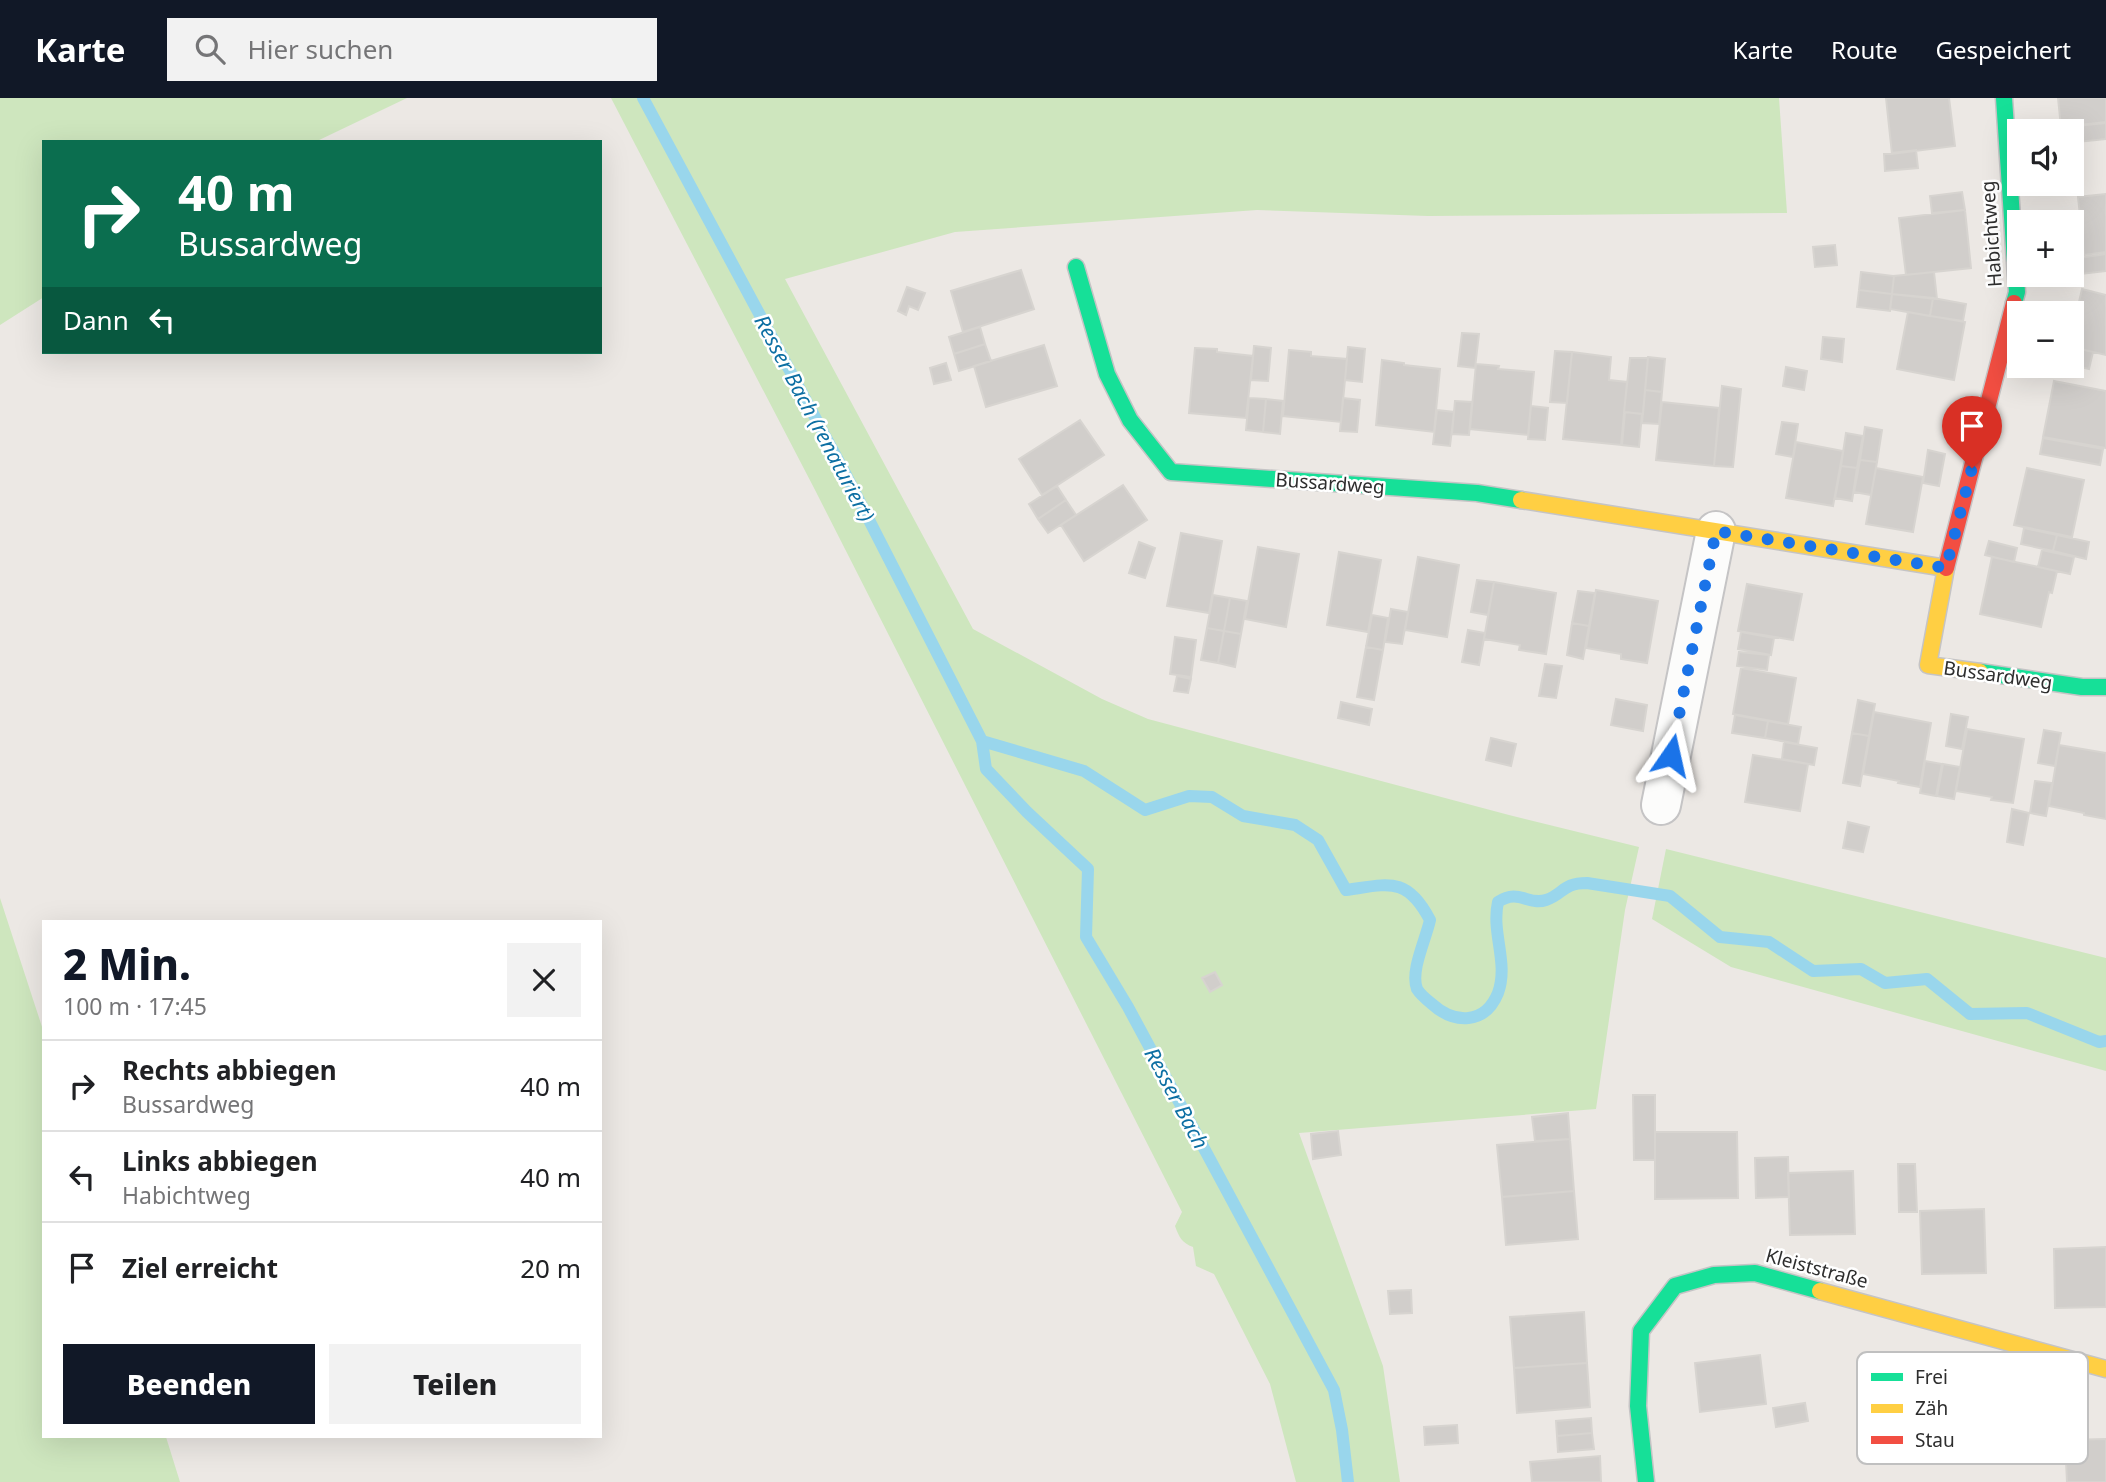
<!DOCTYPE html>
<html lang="de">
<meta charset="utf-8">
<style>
body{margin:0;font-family:"Noto Sans",sans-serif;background:#f2f2f2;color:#202124;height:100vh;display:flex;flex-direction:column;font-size:26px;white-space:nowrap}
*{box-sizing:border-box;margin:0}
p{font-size:23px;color:#757577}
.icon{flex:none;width:38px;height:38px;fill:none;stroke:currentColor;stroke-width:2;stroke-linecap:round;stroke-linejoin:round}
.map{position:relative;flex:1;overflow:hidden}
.details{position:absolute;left:42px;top:822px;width:560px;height:518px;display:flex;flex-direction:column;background:#fff;border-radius:0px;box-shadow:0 7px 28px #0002}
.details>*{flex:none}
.guide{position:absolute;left:42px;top:42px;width:560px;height:214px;border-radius:0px;box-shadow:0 7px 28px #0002;background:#0b6e4f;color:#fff;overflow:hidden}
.fabs{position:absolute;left:2007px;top:21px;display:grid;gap:14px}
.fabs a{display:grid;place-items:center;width:77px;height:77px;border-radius:0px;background:#fff;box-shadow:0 7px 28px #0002;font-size:35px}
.pin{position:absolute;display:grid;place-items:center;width:60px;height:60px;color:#fff;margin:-72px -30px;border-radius:50% 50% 50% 0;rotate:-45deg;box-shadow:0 0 7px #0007}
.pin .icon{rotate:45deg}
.me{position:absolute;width:77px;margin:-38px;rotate:11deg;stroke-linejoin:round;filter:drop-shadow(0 0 5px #0008)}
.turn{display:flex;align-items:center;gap:24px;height:147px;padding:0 21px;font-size:32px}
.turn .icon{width:91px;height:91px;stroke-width:2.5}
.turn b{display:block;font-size:49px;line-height:60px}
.then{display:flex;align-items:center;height:66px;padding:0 21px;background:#0003;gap:14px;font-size:26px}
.round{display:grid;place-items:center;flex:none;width:74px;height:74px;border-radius:0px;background:#f2f2f2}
.overview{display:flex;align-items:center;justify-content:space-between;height:119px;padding:0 21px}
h1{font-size:42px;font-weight:800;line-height:52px;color:#111827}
.primary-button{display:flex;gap:14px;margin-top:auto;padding:14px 21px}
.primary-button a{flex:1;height:80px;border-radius:0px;background:#111827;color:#fff;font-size:28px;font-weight:800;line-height:80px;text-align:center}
.primary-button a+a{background:#f2f2f2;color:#202124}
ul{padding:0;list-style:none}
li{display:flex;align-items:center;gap:21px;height:91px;padding:0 21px;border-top:2px solid #e0e0e0}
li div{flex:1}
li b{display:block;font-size:26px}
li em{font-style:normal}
header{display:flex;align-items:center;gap:42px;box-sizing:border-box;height:98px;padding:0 35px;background:#111827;color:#fff}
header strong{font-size:33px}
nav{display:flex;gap:38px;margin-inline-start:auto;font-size:24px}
.search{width:490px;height:63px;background:#f2f2f2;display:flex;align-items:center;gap:18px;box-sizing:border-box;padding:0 24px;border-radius:0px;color:#757577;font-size:26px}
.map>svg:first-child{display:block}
</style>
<header>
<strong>Karte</strong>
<div class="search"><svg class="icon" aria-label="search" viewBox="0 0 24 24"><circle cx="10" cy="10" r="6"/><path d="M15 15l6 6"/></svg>Hier suchen</div>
<nav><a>Karte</a><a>Route</a><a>Gespeichert</a></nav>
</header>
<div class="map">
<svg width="2106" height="1384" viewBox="0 0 2106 1384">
<rect width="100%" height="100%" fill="#ece8e4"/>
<path fill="#cee6be" d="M0,0H407L315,44H44V199L0,227Z
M611,0H1779L1787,115L1428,118L1257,112L955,134L785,181L973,531L1102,601L1148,621L1509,717L1639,749L1625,812L1596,1011L1299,1035L1383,1268L1400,1384H1296L1270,1286L1214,1176L1196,1168L1193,1149C1182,1145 1179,1139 1175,1128L1182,1114L814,390Z
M1666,751L2106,860V973L1731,869L1652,821Z
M0,800L44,935V1339H166L180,1384H0Z"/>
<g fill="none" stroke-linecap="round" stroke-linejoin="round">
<path stroke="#99d6ec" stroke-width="12" d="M643,0L845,375L982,643L986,671L1027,714L1088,771L1086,839L1128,909L1334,1292L1342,1332L1348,1384
M982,643L1084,673L1145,712L1189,698L1212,699L1243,718L1295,727L1318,742L1346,792C1389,786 1407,778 1430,822C1426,841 1410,873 1417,891C1420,896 1427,902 1432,906C1454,926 1485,927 1498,895C1509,865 1491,835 1498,804C1519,790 1528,808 1546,802C1564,796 1562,785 1587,785L1670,798L1720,839L1769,844L1813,873L1861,871L1885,885L1927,881L1970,916L2027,915L2099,944L2106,943"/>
</g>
<path fill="#d1cecb" stroke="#d7d4d0" stroke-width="2" d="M1886,0H1949L1955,48L1892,56Z
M2058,0H2106V24L2061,29Z
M2106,25V41L2078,44L2076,28Z
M1916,52L1918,70L1885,73L1884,56Z
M1962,94L1965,112L1932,115L1930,98Z
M2106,96V154L2084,157L2078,99Z
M1965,112L1971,170L1906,177L1899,120Z
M1835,147L1837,167L1815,169L1813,149Z
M2106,156V173L2081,176L2079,160Z
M1021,172L1034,211L963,234L951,193Z
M1861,174L1894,178L1892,196L1859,192Z
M1934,174L1937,201L1892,196L1894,178Z
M907,189L925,195L918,212L909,208L906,217L898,213Z
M2082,191L2106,197V257L2072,249V234Z
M1859,192L1892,196L1890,213L1857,209Z
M1892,196L1933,200L1930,218L1890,211Z
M1933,200L1966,206L1963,223L1930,218Z
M1908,214L1965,224L1954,282L1897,271Z
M980,229L985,246L954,256L949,239Z
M1462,235L1479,236L1475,270L1458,268Z
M1823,239L1844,241L1842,264L1821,261Z
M985,246L991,263L959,273L954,256Z
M1044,247L1057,288L986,309L974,268Z
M1254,248L1271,250L1268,283L1251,282Z
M1348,249L1365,251L1362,284L1345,282Z
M2072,249L2093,254L2089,271L2072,267Z
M1195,250L1217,251V254L1253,258L1246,320L1189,315Z
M1289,252L1311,254V258L1347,261L1341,324L1283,318Z
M1555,253L1572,254L1567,305L1550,304Z
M1572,254L1611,259L1609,282L1627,284L1621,347L1563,341Z
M1648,259L1665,261L1662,294L1645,292Z
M1630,260H1648L1643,316L1624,314Z
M1382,262L1404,265V267L1440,271L1434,334L1376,327Z
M946,265L951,282L934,286L930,270Z
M1476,266L1499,268L1498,271L1534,274L1528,337L1470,331Z
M1786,269L1807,273L1804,292L1783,288Z
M2054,283L2106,293V350L2043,339Z
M1722,288L1741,291L1733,369L1714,368Z
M1645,292L1662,294L1659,326L1642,325Z
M1249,300L1266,301L1263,334L1246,332Z
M1343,300L1360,302L1357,334L1340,333Z
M1266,301L1283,303L1280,336L1263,334Z
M1455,303L1472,304L1469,337L1452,336Z
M1662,304L1719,310L1714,368L1656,362Z
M1531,308L1548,310L1545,342L1528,341Z
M1437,312L1454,314L1450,348L1433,346Z
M1625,314L1642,316L1639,349L1622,347Z
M1080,322L1104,357L1042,397L1019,361Z
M1782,324L1798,326L1793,359L1776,356Z
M1865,329L1882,332L1877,364L1860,362Z
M1846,335L1863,338L1857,370L1841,368Z
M2043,340L2103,351L2100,367L2040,356Z
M1796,344L1843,353L1833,408L1786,400Z
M1928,352L1945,356L1939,388L1923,385Z
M1860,362L1877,364L1871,397L1854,394Z
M1841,368L1857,370L1852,403L1835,400Z
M1876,370L1923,379L1913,434L1866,426Z
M2027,370L2084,382L2072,439L2014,427Z
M1123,387L1147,422L1084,463L1061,427Z
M1057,388L1066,402L1038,421L1029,406Z
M1066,402L1076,417L1048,435L1038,421Z
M2024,430L2057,437L2053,453L2021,446Z
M1181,435L1222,443L1209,515L1167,508Z
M2057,437L2089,444L2086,461L2053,453Z
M1989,443L2017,450L2014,464L1985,457Z
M1139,444L1155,450L1145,480L1129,475Z
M1258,449L1299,456L1286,529L1245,521Z
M2042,452L2074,459L2070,476L2038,469Z
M1339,454L1381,462L1368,534L1327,527Z
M1418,459L1459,467L1447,539L1405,532Z
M1992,459L2057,473L2052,495L2049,494L2041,529L1980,516Z
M1477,482L1494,484L1488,517L1471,514Z
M1494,484L1556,495L1546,556L1519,552L1520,547L1484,541Z
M1747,486L1802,496L1793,542L1738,533Z
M1596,492L1658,503L1647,565L1621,561V556L1586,550Z
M1578,493L1595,495L1589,528L1572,525Z
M1213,497L1230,500L1224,533L1207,530Z
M1230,500L1247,503L1241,536L1224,533Z
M1391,511L1408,514L1402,546L1385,544Z
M1372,517L1388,520L1383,552L1366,549Z
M1572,525L1589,528L1583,561L1567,557Z
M1207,530L1224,533L1218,565L1201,562Z
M1468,532L1485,535L1479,567L1462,564Z
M1224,533L1241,536L1235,569L1218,565Z
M1741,534L1774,540L1771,557L1738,551Z
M1175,539L1196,542L1191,579L1170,576Z
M1366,549L1383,552L1374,602L1357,599Z
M1739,554L1769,557L1767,572L1737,568Z
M1545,566L1562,568L1556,600L1539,598Z
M1741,570L1796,580L1788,626L1733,616Z
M1177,578L1191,581L1188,595L1174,593Z
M1616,601L1647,607L1643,633L1611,627Z
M1858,602L1875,606L1869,638L1852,635Z
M1341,604L1372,611L1369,627L1338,620Z
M1874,614L1931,625L1920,689L1898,685L1899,683L1863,676Z
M1951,616L1968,619L1962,651L1946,648Z
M1735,617L1768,623L1765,640L1732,635Z
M1768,623L1801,629L1798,646L1765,640Z
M1967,631L2024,641L2013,705L1991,702L1992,699L1956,693Z
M2044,632L2061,635L2055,668L2038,665Z
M1852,635L1869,638L1860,688L1843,685Z
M1491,640L1516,646L1511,668L1486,662Z
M1784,644L1817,650L1814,667L1782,661Z
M2059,647L2106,655V721L2084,717V715L2049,708Z
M1753,657L1808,666L1800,713L1745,704Z
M1925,663L1942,666L1936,698L1920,695Z
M1943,666L1960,669L1954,701L1937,698Z
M2035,683L2052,685L2046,718L2030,715Z
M2012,711L2029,715L2023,747L2007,744Z
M1848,724L1869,729L1863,754L1843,750Z
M1215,874L1222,887L1210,894L1202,880Z
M1633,997H1655V1062H1634Z
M1568,1015L1570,1041L1535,1043L1532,1019Z
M1338,1033L1341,1057L1313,1061L1311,1036Z
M1655,1034H1737L1738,1100L1655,1101Z
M1570,1041L1574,1093L1502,1099L1497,1047Z
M1788,1059L1789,1099L1756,1100L1755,1060Z
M1898,1066H1915L1917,1114H1899Z
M1853,1073L1855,1136L1790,1137L1788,1075Z
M1574,1093L1578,1141L1506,1147L1502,1099Z
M1984,1111L1986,1175L1922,1176L1920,1113Z
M2106,1149V1209L2055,1210L2054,1151Z
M1411,1192L1412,1215L1390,1216L1388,1193Z
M1584,1214L1587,1265L1514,1270L1510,1219Z
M1760,1257L1766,1306L1700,1314L1695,1265Z
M1587,1265L1590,1309L1517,1315L1514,1270Z
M1805,1305L1808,1323L1776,1329L1773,1310Z
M1591,1320L1592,1335L1557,1338L1556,1323Z
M1457,1327L1458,1345L1425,1347L1424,1329Z
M1592,1335L1594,1351L1558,1354L1557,1338Z
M2106,1341V1384H2067L2065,1342Z
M1600,1358L1601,1384H1532L1530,1364Z"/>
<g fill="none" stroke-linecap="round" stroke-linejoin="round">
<defs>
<path id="street" d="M1661,707L1716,433"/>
<path id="fast" d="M2004,0L2017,194L2014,205
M1076,169L1107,276L1130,322L1171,374L1477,395L1521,402
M1980,574L2082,589H2106
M1646,1384L1638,1308L1641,1233L1675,1188L1714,1177L1755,1175L1820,1193"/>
<path id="slow" d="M1521,402L1946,470L1928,567L1980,574
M1820,1193L2106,1271"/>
<path id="jam" d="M1946,470L2014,205"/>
</defs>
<use href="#street" stroke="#c5c4c5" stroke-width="42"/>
<use href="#fast" stroke="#c5c4c5" stroke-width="19"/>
<use href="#slow" stroke="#c5c4c5" stroke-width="19"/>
<use href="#jam" stroke="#c5c4c5" stroke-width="19"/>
<use href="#street" stroke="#fcfcfb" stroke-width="38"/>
<use href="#fast" stroke="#16e098" stroke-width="16"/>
<use href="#slow" stroke="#ffcf43" stroke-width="16"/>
<use href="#jam" stroke="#f24e42" stroke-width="16"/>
</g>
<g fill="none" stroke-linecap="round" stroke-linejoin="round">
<path stroke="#1a73e8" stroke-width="12" stroke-dasharray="0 21.6" d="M1671,657L1716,433L1946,470L1972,370"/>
</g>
<g text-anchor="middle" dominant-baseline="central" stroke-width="5" stroke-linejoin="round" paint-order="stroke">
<g font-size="19" fill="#2e2e2e" stroke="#fff">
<text transform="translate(1991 136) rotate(-94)">Habichtweg</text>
<text transform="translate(1330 385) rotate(4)">Bussardweg</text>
<text transform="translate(1998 577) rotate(8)">Bussardweg</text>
<text transform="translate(1817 1170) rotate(15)">Kleiststraße</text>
</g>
<g font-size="21" font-style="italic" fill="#0d6fa3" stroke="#fff">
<text transform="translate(815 320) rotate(62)">Resser Bach (renaturiert)</text>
<text transform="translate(1177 1000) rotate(62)">Resser Bach</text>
</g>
</g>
<rect x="1857" y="1254" width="231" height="112" rx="10" fill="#fff" stroke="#c0c0c0" stroke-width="2"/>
<rect x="1871" y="1275" width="32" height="8" fill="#16e098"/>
<rect x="1871" y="1306" width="32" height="9" fill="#ffcf43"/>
<rect x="1871" y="1338" width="32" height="8" fill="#f24e42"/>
<g font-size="19" fill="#2e2e2e">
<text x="1915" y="1286">Frei</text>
<text x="1915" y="1317">Zäh</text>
<text x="1915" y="1349">Stau</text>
</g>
</svg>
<div class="fabs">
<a><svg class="icon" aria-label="sound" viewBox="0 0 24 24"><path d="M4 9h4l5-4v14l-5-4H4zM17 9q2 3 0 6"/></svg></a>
<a>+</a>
<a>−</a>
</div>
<div class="pin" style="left:1972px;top:370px;background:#d93025"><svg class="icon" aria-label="arrive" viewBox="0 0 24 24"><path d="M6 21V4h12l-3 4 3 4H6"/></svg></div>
<svg class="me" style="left:1671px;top:657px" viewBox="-20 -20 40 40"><path d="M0-17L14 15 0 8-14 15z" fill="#1a73e8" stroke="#fff" stroke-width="4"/></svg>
<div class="guide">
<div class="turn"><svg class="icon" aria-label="right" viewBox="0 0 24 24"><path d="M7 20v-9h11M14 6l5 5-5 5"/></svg><div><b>40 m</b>Bussardweg</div></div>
<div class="then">Dann<svg class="icon" aria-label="left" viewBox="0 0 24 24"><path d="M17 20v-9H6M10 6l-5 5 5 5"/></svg></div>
</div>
<section class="details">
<div class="overview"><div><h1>2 Min.</h1><p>100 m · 17:45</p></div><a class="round"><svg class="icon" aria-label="close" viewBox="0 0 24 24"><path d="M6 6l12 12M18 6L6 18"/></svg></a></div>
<ul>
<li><svg class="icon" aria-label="right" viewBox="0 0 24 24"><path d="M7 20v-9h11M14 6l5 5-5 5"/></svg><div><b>Rechts abbiegen</b><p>Bussardweg</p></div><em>40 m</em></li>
<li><svg class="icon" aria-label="left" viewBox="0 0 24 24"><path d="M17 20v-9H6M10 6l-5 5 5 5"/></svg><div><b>Links abbiegen</b><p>Habichtweg</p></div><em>40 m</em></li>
<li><svg class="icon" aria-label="arrive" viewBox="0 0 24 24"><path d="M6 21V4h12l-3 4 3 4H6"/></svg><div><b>Ziel erreicht</b></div><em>20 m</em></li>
</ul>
<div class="primary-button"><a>Beenden</a><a>Teilen</a></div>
</section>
</div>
